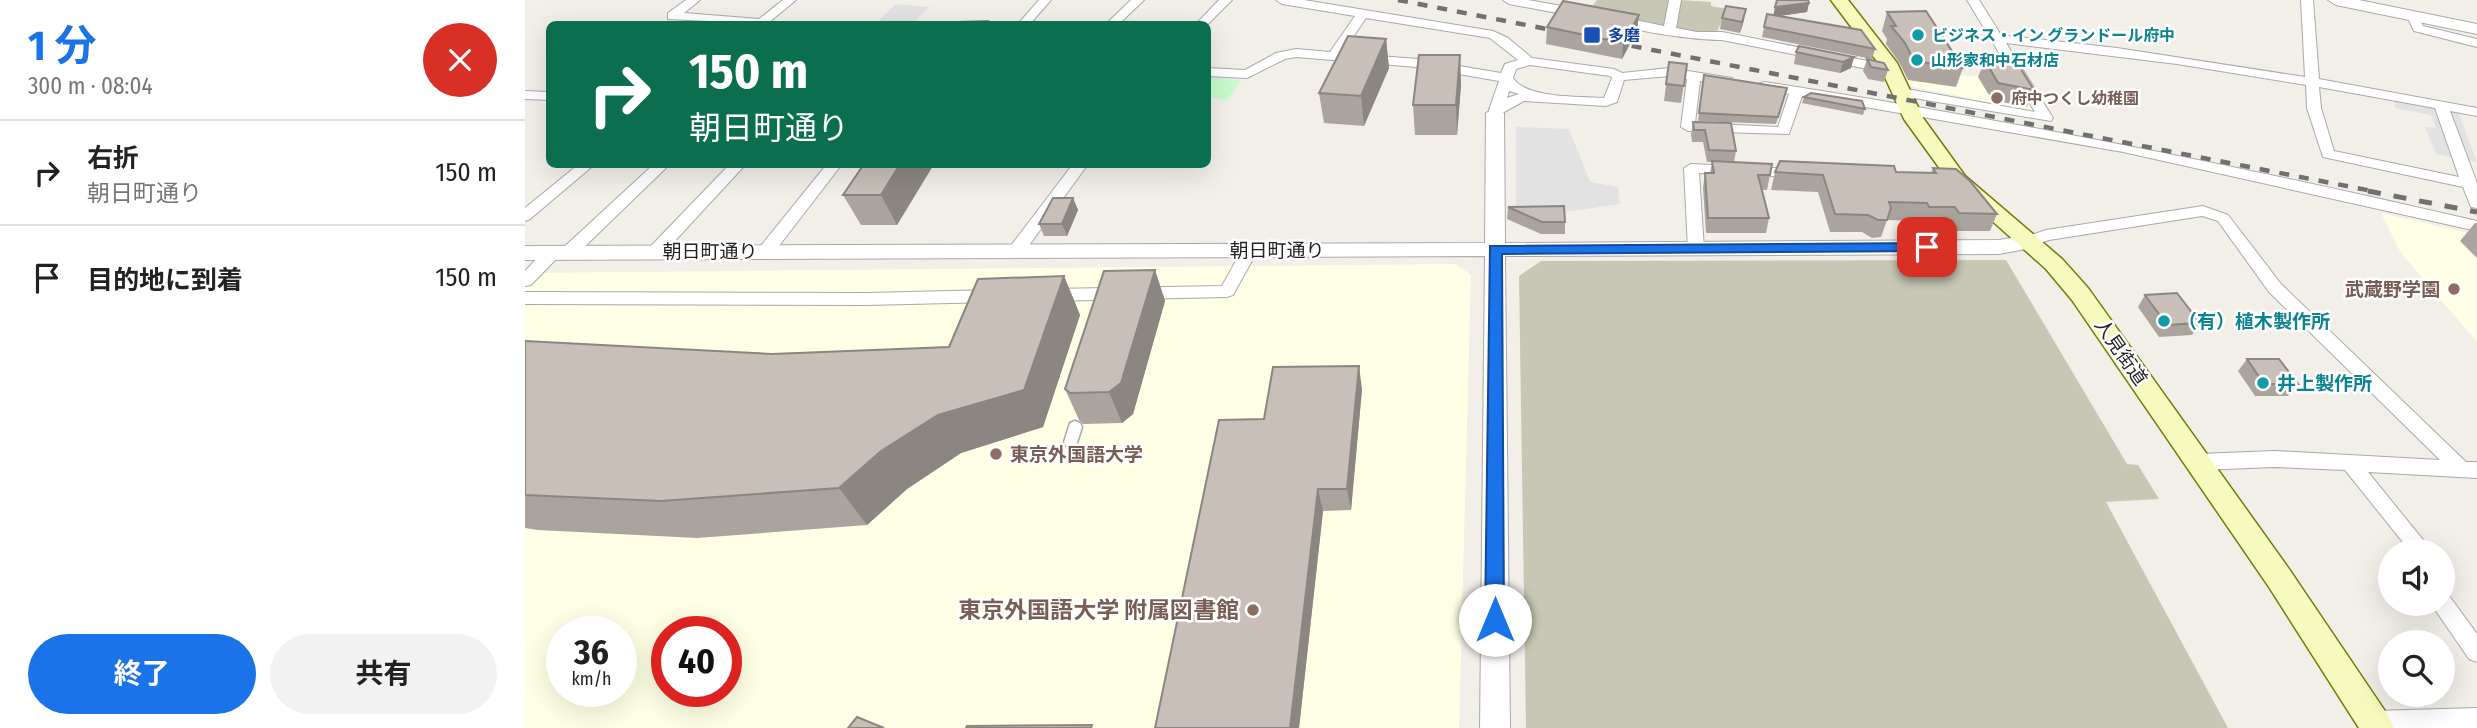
<!DOCTYPE html>
<html lang="ja">
<meta charset="utf-8">
<style>
body{margin:0;font-family:"Fira Sans Condensed","Noto Sans JP",sans-serif;background:#f2f2f2;color:#222;height:100vh;display:flex;flex-direction:column;font-size:26px;white-space:nowrap}
*{box-sizing:border-box;margin:0}
p{font-size:23px;color:#767676}
.icon{flex:none;width:38px;height:38px;fill:none;stroke:currentColor;stroke-width:2;stroke-linecap:round;stroke-linejoin:round}
.map{position:relative;flex:1;overflow:hidden}
.details{display:flex;flex-direction:column;background:#fff;width:525px}
.details>*{flex:none}
.guide{position:absolute;left:21px;top:21px;width:665px;height:147px;border-radius:10px;box-shadow:0 7px 28px #0002;background:#0b6e4f;color:#fff;overflow:hidden}
.tools{position:absolute;left:1853px;top:539px;display:grid;gap:14px}
.tools a{display:grid;place-items:center;width:77px;height:77px;border-radius:50%;background:#fff;box-shadow:0 7px 28px #0002;font-size:35px}
.speed{position:absolute;left:21px;top:616px;display:flex;gap:14px;font-size:35px;font-weight:700;text-align:center}
.speed>*{display:grid;place-content:center;width:91px;height:91px;border-radius:50%;background:#fff;box-shadow:0 7px 28px #0002;line-height:1}
.speed small{font-size:18px;font-weight:400}
.speed .limit{border:10px solid #d22;background:#fff;color:#111}
.pin{position:absolute;display:grid;place-items:center;width:60px;height:60px;color:#fff;margin:-30px;border-radius:14px;box-shadow:0 4px 10px #0006}
.me{position:absolute;width:77px;margin:-38px;rotate:0deg;stroke-linejoin:round;filter:drop-shadow(0 0 5px #0008)}
.turn{display:flex;align-items:center;gap:24px;height:147px;padding:0 28px;font-size:32px}
.turn .icon{width:91px;height:91px;stroke-width:2.5}
.turn b{display:block;font-size:49px;line-height:60px}
.round{display:grid;place-items:center;flex:none;width:74px;height:74px;border-radius:37px;background:#f2f2f2}
.headline{display:flex;align-items:center;justify-content:space-between;height:119px;padding:0 28px}
h1{font-size:42px;font-weight:700;line-height:52px;color:#1a73e8}
.cta{display:flex;gap:14px;margin-top:auto;padding:14px 28px}
.cta a{flex:1;height:80px;border-radius:42px;background:#1a73e8;color:#fff;font-size:28px;font-weight:700;line-height:80px;text-align:center}
.cta a+a{background:#f2f2f2;color:#222}
ul{padding:0;list-style:none}
li{display:flex;align-items:center;gap:21px;height:105px;padding:0 28px;border-top:2px solid #e0e0e0}
li div{flex:1}
li b{display:block;font-size:26px}
li em{font-style:normal}
main{display:flex;flex:1;min-height:0}
.map>svg:first-child{display:block}
</style>
<main>
<section class="details">
<div class="headline"><div><h1>1 分</h1><p>300 m · 08:04</p></div><a class="round" style="background:#d93025;color:#fff"><svg class="icon" aria-label="close" viewBox="0 0 24 24"><path d="M6 6l12 12M18 6L6 18"/></svg></a></div>
<ul>
<li><svg class="icon" aria-label="right" viewBox="0 0 24 24"><path d="M7 20v-9h11M14 6l5 5-5 5"/></svg><div><b>右折</b><p>朝日町通り</p></div><em>150 m</em></li>
<li><svg class="icon" aria-label="arrive" viewBox="0 0 24 24"><path d="M6 21V4h12l-3 4 3 4H6"/></svg><div><b>目的地に到着</b></div><em>150 m</em></li>
</ul>
<div class="cta"><a>終了</a><a>共有</a></div>
</section>
<div class="map">
<svg width="1952" height="728" viewBox="0 0 1952 728">
<rect width="100%" height="100%" fill="#f2efe9"/>
<path fill="#ffffe5" fill-rule="evenodd" d="M1372,67L1443,76L1488,77L1509,111L1378,85Z
M1856,213L1952,235V342L1876,253Z
M930,264L946,275L934,728H0V273ZM37,632H96V691H37ZM142,632H201V691H142Z"/>
<path fill="#c7c7b4" d="M1072,0H1144L1141,27L1062,13Z
M1155,0L1186,2V6L1202,9L1191,34H1173L1150,28Z
M1481,260L1602,464L1613,465L1634,499L1581,502L1703,728H1001L994,276L1016,261Z"/>
<path fill="#c8facc" d="M683,76L716,81L702,100L683,97Z"/>
<path fill="#e2e2e2" d="M371,4L404,7L387,24H350Z
M1868,101L1933,112L1952,162L1911,154L1900,127L1911,128L1906,115L1870,108Z
M991,127L1044,129L1065,182L1093,187L1095,204L1033,213H991Z"/>
<g fill="none" stroke-linecap="round" stroke-linejoin="round">
<defs>
<path id="pedestrian" d="M550,421L555,423L557,427L551,446H541L539,442L545,423Z"/>
<path id="minor" d="M161,0H175L159,13L234,19L258,0H271L242,24L143,19V13Z
M514,0H526L505,24H493Z
M606,0H619L594,24H581Z
M694,0H707L682,25L671,24Z
M751,0H779L968,31L983,38L1007,58L1089,69L1097,73L1144,68L1207,78V84L1175,81L1170,123L1253,127L1264,94L1235,89V83L1240,82C1479,119 1716,166 1952,221V231L1598,152L1277,96L1264,134L1163,131L1156,127L1162,79L1144,76L1099,80L1092,102L1081,106L999,101L970,117L963,113L974,81L892,67L771,57L760,59L722,78L682,76V68L720,70L751,53L771,49L805,52L830,16L757,4ZM841,18L965,38L993,60L980,64L976,73L892,59L817,53ZM1005,65L1085,76L1087,78L1079,98C1055,96 1002,99 988,78L991,69ZM984,91L994,94L982,98Z
M978,0H1003L1054,9L1060,13L1054,17L984,4Z
M1144,0H1156L1151,28L1172,32H1197L1363,65L1369,69L1363,73L1197,40C1175,40 1101,32 1085,20L1091,16L1139,26Z
M1442,0H1454L1476,35L1592,48L1780,77L1776,0H1788L1794,79L1952,108V116L1925,111L1952,183V208L1946,207L1938,187L1798,157L1782,108L1781,85L1652,64L1481,43L1528,118L1526,121L1371,95V89L1376,88L1510,112ZM1794,87L1910,108L1934,177L1809,151L1796,108Z
M1888,12L1892,13L1898,26L1952,39V47L1889,31L1882,16Z
M0,91L24,92V100L0,99Z
M54,164H70L5,219L0,221V208Z
M129,164H145L50,256H38L36,252L38,248Z
M205,164H221L136,256H124L122,252L124,248Z
M302,164H317L247,255H235L233,251L235,247Z
M548,164H563L497,255H485L483,251L485,247Z
M1166,164L1272,169L1279,173L1272,177L1174,173L1179,249L1171,254L1163,249L1159,168Z
M1678,206L1703,215L1756,284L1941,462H1952V478L1843,472L1907,551H1885L1820,470L1750,467L1674,470L1667,467L1664,462L1667,457L1674,454L1750,451L1915,460L1744,292L1693,221L1677,216L1524,240L1504,247L1496,242L1498,238L1521,230Z
M725,245L733,250L708,295L702,297L525,301L517,295L525,289L697,286L719,246Z
M27,248L33,249L35,253L33,257L6,285L0,286V271L21,249Z
M469,290L477,296L469,302L341,305L0,304V292L341,293Z
M1918,595L1925,597L1952,634V662L1944,659L1911,611L1908,604H1918Z
M1952,708V728H1840L1837,722L1841,714L1849,711Z"/>
<path id="tertiary" d="M1803,0H1834L1952,24V34L1811,5Z
M970,108L979,113L980,243L1474,240L1504,235L1511,237L1514,242L1511,247L1474,254L980,256L985,728H955L960,256L0,260V246L960,243L961,113Z"/>
<path id="secondary" d="M1306,0H1323L1372,63L1398,118L1440,176L1537,259L1563,288L1764,569L1864,717L1869,728H1834L1744,587L1547,300L1521,269L1426,184L1379,119L1354,64Z"/>
</defs>
<use href="#pedestrian" stroke="#a9a9a9" stroke-width="3"/>
<use href="#minor" stroke="#a9a9a9" stroke-width="2"/>
<use href="#tertiary" stroke="#a9a9a9" stroke-width="2"/>
<use href="#secondary" stroke="#707d05" stroke-width="3"/>
<use href="#pedestrian" fill="#fff" fill-rule="evenodd"/>
<use href="#minor" fill="#fff" fill-rule="evenodd"/>
<use href="#tertiary" fill="#fff" fill-rule="evenodd"/>
<use href="#secondary" fill="#f7fabf" fill-rule="evenodd"/>
<path stroke="#707070" stroke-width="4.5" stroke-dasharray="10 10" stroke-linecap="butt" d="M873,0L1042,33
M1087,42L1852,192"/>
<path stroke="#707070" stroke-width="5" stroke-dasharray="13 13" stroke-linecap="butt" d="M1843,191L1952,212"/>
</g>
<path fill="#aba49e" d="M1284,3L1282,12L1253,16L1350,49L1347,59L1237,37L1242,14L1248,15Z
M1362,12L1438,68L1431,87L1383,80L1374,62L1361,44L1362,39L1357,31Z
M1197,18L1219,20L1215,33L1195,29Z
M1022,27L1112,31L1097,59L1021,44Z
M861,39L864,68L839,126L799,123L794,93Z
M1271,52L1329,57L1326,68L1315,73L1269,64Z
M935,55L936,85L932,135H890L888,105Z
M1342,59L1363,70L1359,82L1343,79L1338,71Z
M1460,60L1509,90L1502,107L1467,100L1453,77Z
M1144,62L1162,64L1156,103L1139,101Z
M1179,75L1260,96L1251,124L1173,121Z
M1279,97L1340,109L1338,115L1277,103Z
M1168,122L1211,151L1209,162L1247,164L1242,190H1237L1244,218L1241,233H1181L1178,188L1180,173H1185L1187,162H1182L1178,142H1167L1166,134Z
M409,164L372,225H336L318,195Z
M1408,168L1472,214L1465,231H1426L1423,225H1397L1396,221L1362,220L1356,237L1347,238L1337,232H1305L1293,192L1246,190L1250,172L1406,173Z
M548,198L553,210L542,236H519L514,224Z
M983,207L1040,222V234H1016L982,219Z
M1950,223H1952V258L1935,241Z
M630,270L640,301L608,414L597,423L558,424L554,420L540,389Z
M539,276L555,315L518,427L436,453L382,489L342,525L172,538L13,530L0,528V341L247,354L424,347Z
M1620,295L1675,323L1667,335L1634,337L1613,307Z
M1722,359L1773,384L1763,396H1730L1713,371Z
M837,389L826,510L798,511L774,728H630Z"/>
<path fill="#8b8681" d="M1284,3L1282,12L1248,17L1250,7Z
M1221,9L1219,20L1215,33L1217,22Z
M1114,15L1112,31L1097,59L1098,43Z
M861,39L864,68L839,126L836,96Z
M935,55L936,85L932,135L931,105Z
M1329,57L1326,68L1315,73L1318,62Z
M375,164H409L372,225L356,195Z
M548,198L553,210L542,236L537,224Z
M630,270L640,301L608,414L597,423L584,392Z
M539,276L555,315L518,427L436,453L382,489L342,525L314,488L356,451L413,415Z
M834,366L837,389L826,510L822,489Z
M793,489L798,511L774,728H765Z"/>
<path fill="#c7bfb8" stroke="#8b8681" stroke-width="2" d="M1252,0H1283L1284,3L1250,7Z
M1038,1L1114,15L1098,43L1022,27Z
M1201,6L1221,9L1217,22L1197,18Z
M1401,11L1438,68L1389,61L1380,43L1366,26H1371L1362,12Z
M1242,14L1336,30L1350,49L1239,27Z
M463,21L462,24H431L433,22Z
M823,36L861,39L836,96L794,93Z
M1274,46L1329,57L1318,62L1271,52Z
M894,55H935L931,105H888Z
M1342,59L1359,63L1363,70L1346,67Z
M1460,60L1491,61L1509,90L1473,83Z
M1144,62L1162,64L1159,86L1141,84Z
M1179,75L1262,88L1253,117L1174,113Z
M1286,93L1337,101L1340,109L1279,97Z
M1168,122L1206,123L1211,151L1184,150L1180,130H1169Z
M1187,161L1247,164L1245,175H1233L1244,218H1183L1180,173H1189Z
M1255,161L1369,166L1371,172L1411,173L1408,168L1431,169L1445,181L1472,214L1434,213L1430,207H1404L1402,203L1364,202L1366,208L1362,220H1353L1343,215L1310,214L1298,175L1250,172Z
M339,164H375L356,195H318Z
M528,198H548L537,224H514Z
M1039,206L1040,222H1017L983,207Z
M630,270L596,383L584,392L545,393L540,389L579,271Z
M539,276L499,390L413,415L356,451L314,488L136,501L0,495V341L247,354L424,347L453,279Z
M1652,293L1675,323L1642,325L1620,295Z
M1722,359H1754L1773,384H1739Z
M834,366L822,489H793L765,728H630L694,420L739,419L748,367Z
M332,717L359,728H323Z
M567,725L566,728H441L442,726Z"/>
<path fill="#1a73e8" stroke="#114b97" stroke-width="2" d="M1402,243L1407,244V251L977,254L979,620L977,627L970,629L963,627L960,620L965,246Z"/>
<rect fill="#1a4fb4" stroke="#fff" stroke-width="2.5" x="1058" y="26" width="18" height="18" rx="3.5"/>
<g fill="#0f9aa8" stroke="#fff" stroke-width="2.5">
<circle cx="1393" cy="35" r="7"/>
<circle cx="1392" cy="60" r="7"/>
<circle cx="1639" cy="321" r="7"/>
<circle cx="1738" cy="383" r="7"/>
</g>
<g fill="#8d6e63" stroke="#fff" stroke-width="2.5">
<circle cx="1472" cy="98" r="7"/>
<circle cx="1929" cy="289" r="7"/>
<circle cx="471" cy="454" r="7"/>
<circle cx="728" cy="610" r="7"/>
</g>
<g text-anchor="middle" dominant-baseline="central" stroke-width="5" stroke-linejoin="round" paint-order="stroke">
<g font-size="16" font-weight="bold" fill="#164399" stroke="#fff" text-anchor="start">
<text x="1083" y="35">多磨</text>
</g>
<g font-size="16" font-weight="bold" fill="#0d838f" stroke="#fff" text-anchor="start">
<text x="1407" y="35">ビジネス・イン グランドール府中</text>
<text x="1406" y="60">山形家和中石材店</text>
</g>
<g font-size="16" font-weight="bold" fill="#785e54" stroke="#fff" text-anchor="start">
<text x="1486" y="98">府中つくし幼稚園</text>
</g>
<g font-size="19" fill="#222" stroke="#fff">
<text x="752" y="250">朝日町通り</text>
<text x="185" y="251">朝日町通り</text>
<text transform="translate(1596 352) rotate(55)">人見街道</text>
</g>
<g font-size="19" font-weight="bold" fill="#785e54" stroke="#fff" text-anchor="end">
<text x="1915" y="289">武蔵野学園</text>
<text x="485" y="454" text-anchor="start">東京外国語大学</text>
</g>
<g font-size="19" font-weight="bold" fill="#0d838f" stroke="#fff" text-anchor="start">
<text x="1653" y="321">（有）植木製作所</text>
<text x="1752" y="383">井上製作所</text>
</g>
<g font-size="23" font-weight="bold" fill="#785e54" stroke="#fff" text-anchor="end">
<text x="714" y="610">東京外国語大学 附属図書館</text>
</g>
</g>
</svg>
<div class="tools">
<a><svg class="icon" aria-label="sound" viewBox="0 0 24 24"><path d="M4 9h4l5-4v14l-5-4H4zM17 9q2 3 0 6"/></svg></a>
<a><svg class="icon" aria-label="search" viewBox="0 0 24 24"><circle cx="10" cy="10" r="6"/><path d="M15 15l6 6"/></svg></a>
</div>
<div class="speed"><div>36<small>km/h</small></div><div class="limit">40</div></div>
<div class="pin" style="left:1402px;top:247px;background:#d93025"><svg class="icon" aria-label="arrive" viewBox="0 0 24 24"><path d="M6 21V4h12l-3 4 3 4H6"/></svg></div>
<svg class="me" style="left:970px;top:620px" viewBox="-20 -20 40 40"><circle r="19" fill="#fff"/><path d="M0-13L10 11 0 6-10 11z" fill="#1a73e8"/></svg>
<div class="guide">
<div class="turn"><svg class="icon" aria-label="right" viewBox="0 0 24 24"><path d="M7 20v-9h11M14 6l5 5-5 5"/></svg><div><b>150 m</b>朝日町通り</div></div>
</div>
</div>
</main>
